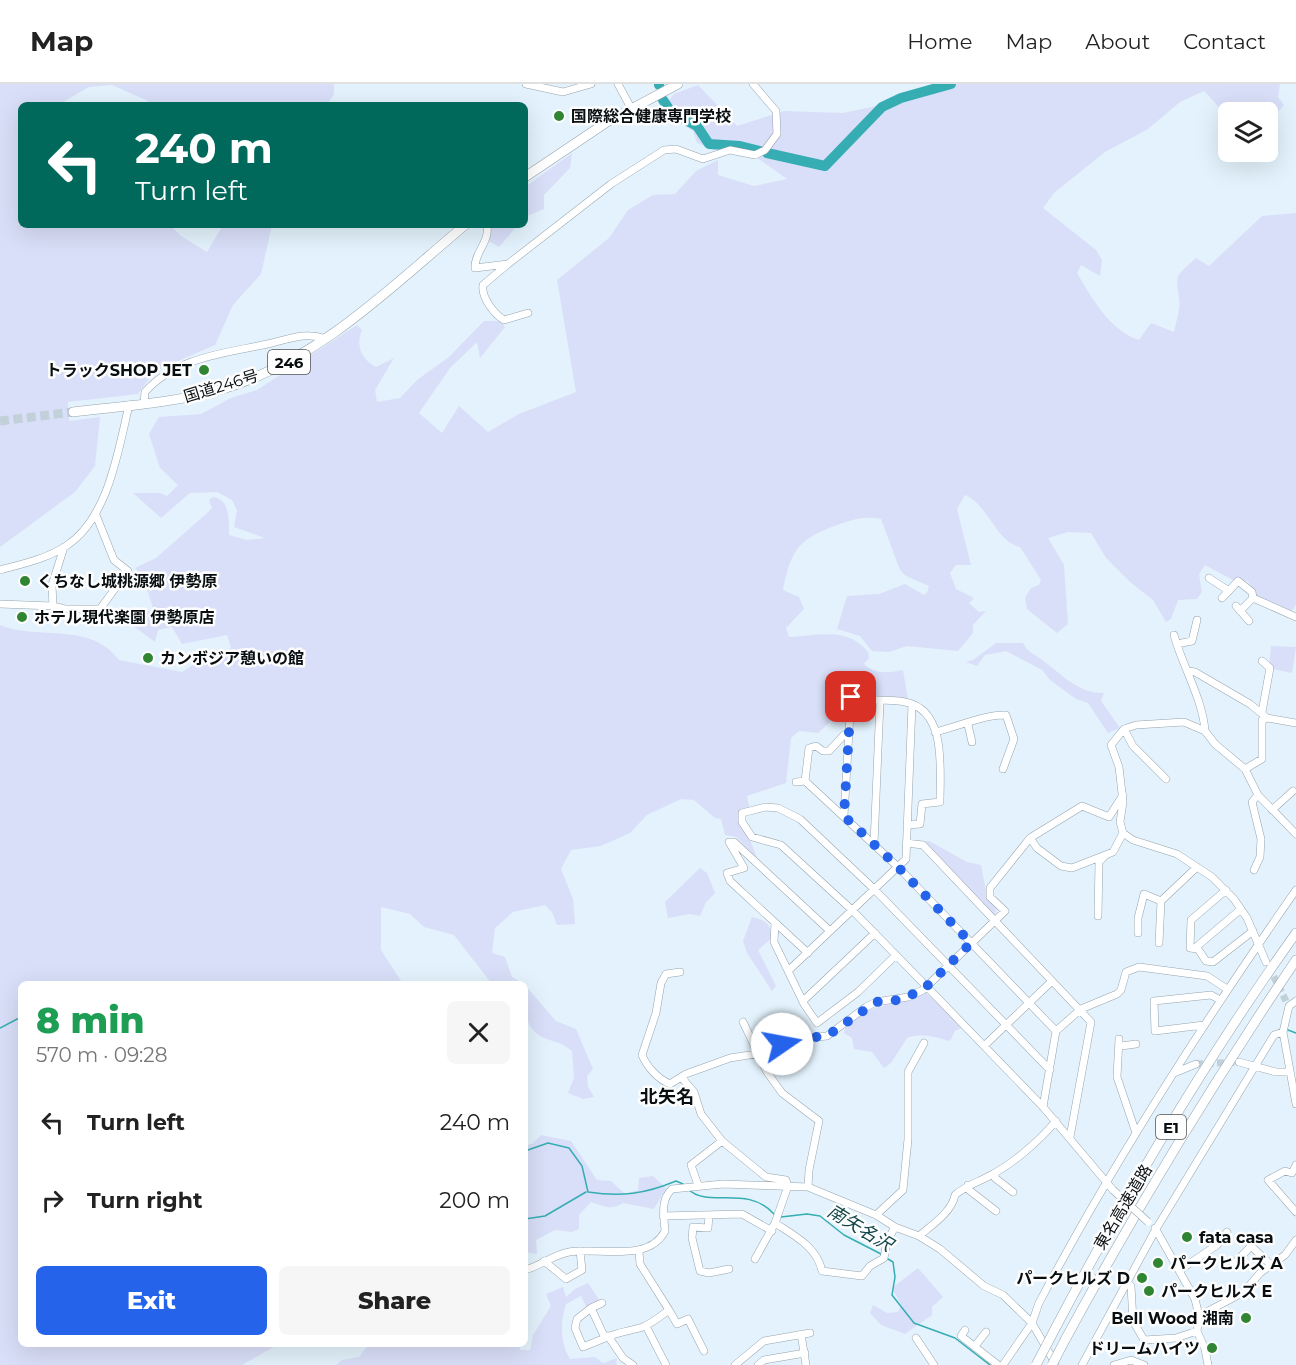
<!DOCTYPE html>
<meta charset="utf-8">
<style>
body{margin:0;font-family:Montserrat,"Noto Sans JP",sans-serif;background:#f6f6f6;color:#222;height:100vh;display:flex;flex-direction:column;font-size:22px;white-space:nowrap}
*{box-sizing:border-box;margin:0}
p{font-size:20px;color:#767676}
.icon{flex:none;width:33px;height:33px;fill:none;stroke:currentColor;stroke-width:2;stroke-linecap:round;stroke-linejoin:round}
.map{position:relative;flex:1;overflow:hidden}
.side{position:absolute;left:18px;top:897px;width:510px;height:366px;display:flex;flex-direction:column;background:#fff;border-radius:9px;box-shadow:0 6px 24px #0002}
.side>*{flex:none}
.hud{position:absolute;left:18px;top:18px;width:510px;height:126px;border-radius:9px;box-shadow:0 6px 24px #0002;background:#00695c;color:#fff;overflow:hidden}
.controls{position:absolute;left:1218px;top:18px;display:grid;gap:12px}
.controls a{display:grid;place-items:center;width:60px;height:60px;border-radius:9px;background:#fff;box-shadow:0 6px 24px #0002;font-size:30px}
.pin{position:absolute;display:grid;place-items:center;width:51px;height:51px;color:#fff;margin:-26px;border-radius:12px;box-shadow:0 3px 9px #0006}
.me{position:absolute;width:66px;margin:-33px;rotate:78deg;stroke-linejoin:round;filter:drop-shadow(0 0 4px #0008)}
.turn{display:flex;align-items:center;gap:21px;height:126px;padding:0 18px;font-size:27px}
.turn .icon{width:78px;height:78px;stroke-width:2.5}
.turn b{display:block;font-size:42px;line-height:51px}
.round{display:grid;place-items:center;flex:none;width:63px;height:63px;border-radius:9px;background:#f6f6f6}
.summary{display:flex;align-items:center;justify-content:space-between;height:102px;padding:0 18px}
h1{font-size:36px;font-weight:800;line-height:45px;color:#1e9e55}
.primary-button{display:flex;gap:12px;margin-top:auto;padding:12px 18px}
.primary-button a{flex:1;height:69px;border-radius:9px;background:#2563eb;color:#fff;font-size:24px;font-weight:800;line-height:69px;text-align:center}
.primary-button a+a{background:#f6f6f6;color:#222}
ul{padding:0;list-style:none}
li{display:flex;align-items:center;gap:18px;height:78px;padding:0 18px}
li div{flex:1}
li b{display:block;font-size:22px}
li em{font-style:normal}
header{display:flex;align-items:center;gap:36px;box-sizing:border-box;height:84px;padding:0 30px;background:#fff;border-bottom:2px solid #e0e0e0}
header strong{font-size:28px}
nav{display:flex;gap:33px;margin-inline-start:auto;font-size:21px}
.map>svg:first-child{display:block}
</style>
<header>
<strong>Map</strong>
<nav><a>Home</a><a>Map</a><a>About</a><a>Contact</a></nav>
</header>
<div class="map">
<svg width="1296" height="1281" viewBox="0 0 1296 1281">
<rect width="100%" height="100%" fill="#e3f2fc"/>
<path fill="#d9dff8" d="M0,0H334V10L327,21H151L146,16L112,1L89,3L58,21H21V141H170L181,152L207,168L223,141H272L261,190L233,221L215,261L155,287L138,310L68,318L69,337L100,333L95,382L75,408L0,463Z
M941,0H1280L1278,13L1284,21L1273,34L1268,35V28H1228V33L1204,7L1180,18L1148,45L1105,68L1054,109L1043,124L1096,166L1102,176L1100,192L1081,181L1077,189C1091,213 1110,247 1139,256L1151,239L1174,248C1176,238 1181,224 1179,214C1175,188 1177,192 1196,174L1209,182L1262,132L1296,129V521L1290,529L1258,516L1248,497L1233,496L1205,481L1199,490L1202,508L1197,515L1178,516L1171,535L1166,538L1153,516L1130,498L1106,474L1091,449L1068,448L1048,454L1064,481L1068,540L1057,549L1027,525L1025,514L1031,504L1039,501L1041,496L1020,463C995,457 989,421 965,411L957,425L971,481H956L950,489L956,505L974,514L969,519L979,528L986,527L973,541V549L958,567L907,562L889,568L872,567L860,552L837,545L847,512L879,510L905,500L924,511L927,509L929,502L906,492L900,486L881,435C866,432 854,435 840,440C800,454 791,464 783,506L799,513L804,525L786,544L789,553C818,552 847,542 868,568L869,574L864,580C873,590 891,589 903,586L908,615H878L852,607L851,598L829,593L831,637L818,649L799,647L791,654L786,699L747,712L750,726L741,732L757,774L736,753L725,751L721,735L715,734L694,716L681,715L647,731L630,749L601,762L571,766L561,785L573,815L575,840L557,841L552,828L545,821L513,828L495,844L492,869L505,873L512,893L524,900H492L454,851L424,843L410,830L381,823V866L403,900H21V1260H279L242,1281H0V541C39,557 90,537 119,576L182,588L207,572L231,564L227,551L182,560L172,543L158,546L155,558L117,530L154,527L143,493L135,484L156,474L205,431L212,424L209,416L213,413C230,415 229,436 229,451L247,456L265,454L234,443L237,426L232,416L217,408L190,409L161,434L133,409H160L167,412L178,401L160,384L149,350L159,333L201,330L231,314L257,306L357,241L362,246C355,262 362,275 376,283L394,274L375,306L377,318L400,314L417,296L449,273L484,237H501L505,243L480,274L477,258L450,284L419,329L442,349L459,322L488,348L519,330L576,308L557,196L609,154L628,126L653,111L675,110L696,87L718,76V91L754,102L787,95L736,59L715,66L697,59L693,47L661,27L674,10L698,1L737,42L784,27L843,29L881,21Z
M572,69L570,84L544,111V125L525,133V103Z
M491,141H518L499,163L489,157Z
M996,559H1023C1029,570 1035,570 1045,578C1062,591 1080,610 1104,609L1101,617L1120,644L1108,649L1088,619L1076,615L1050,596L1042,586L1006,567L985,571L977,582L966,578L973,576Z
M1271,562L1296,563L1292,589L1269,584Z
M923,757H929L967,778L981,781L987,812L997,824L994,832Z
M700,784L707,789L715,809L706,818L700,832L690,830L668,834L665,818Z
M752,833C767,837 771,839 771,855L758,866L776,902L772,907L747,869L743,857Z
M525,901L556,937L576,945L593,985L587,992L588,1003L594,1013L583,1015L568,1009L574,994L572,967C558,956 555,959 542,953C522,943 525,919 525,901Z
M926,909L960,939L961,944L955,947L950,957C935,953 922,948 907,954L891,979L884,984L872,968L854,965L852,954L844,949C848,926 886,922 904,917C912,915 919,911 926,909Z
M541,1051L571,1057L597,1096L611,1097L625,1110L638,1106L639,1094L653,1092L666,1104L654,1125L623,1119C612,1127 603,1122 591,1118L579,1131V1145L572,1148L555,1146L536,1156L537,1170L525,1168V1061L532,1060Z
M918,1184L943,1213L932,1223V1231L905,1250L881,1241L870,1229L873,1221L887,1229L898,1228L901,1221L892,1204Z
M588,1199L600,1217L587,1224L581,1212L566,1220C560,1239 560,1258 570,1275L595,1273L603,1279L617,1274L616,1281H336L342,1276L359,1273L369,1260H520V1266H530L533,1251L551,1222L546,1210L563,1203L566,1213L575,1205Z"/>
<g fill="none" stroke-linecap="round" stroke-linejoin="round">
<path stroke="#36adb3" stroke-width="1.5" d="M0,944L21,933
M1288,946L1296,949
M525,1067L548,1059L569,1064L582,1082L588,1108C621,1113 645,1110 676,1097L683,1100
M688,1105C708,1125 747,1100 774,1130
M781,1133L807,1130L820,1132L844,1151L881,1170
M525,1135L545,1132L586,1108
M888,1175L893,1178L895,1193L892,1211L914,1239L955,1254L990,1281"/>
<path stroke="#36adb3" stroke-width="10" d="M659,0V1
M663,16L671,28L697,42L709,60L740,62L760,67
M767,69L825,82L882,23L901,14L951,0"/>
<path stroke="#c2d0d9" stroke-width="7" stroke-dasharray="7 3.5" stroke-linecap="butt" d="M1269,883L1286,917
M1196,980L1239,978"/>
<path stroke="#c2d0d9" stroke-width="9" stroke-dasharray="9 4.5" stroke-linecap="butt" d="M0,337L73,328"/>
<defs>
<path id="minor" d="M526,0L563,8L591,0
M618,0L631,24
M487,141C490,158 474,169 475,184L508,180L483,201C481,213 494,230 504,236L528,229
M508,180L611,100L664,66L676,65L703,75L730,66L755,71L765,66L777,50L776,27L753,0
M144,319L145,308C176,272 229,269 272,259C292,254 306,248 326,255
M64,463L52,501L53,522L65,525H100L128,487L114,476L96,431
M0,486C22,480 46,475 66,462C108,435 118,368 129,321
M1209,494L1229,507
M1222,514L1238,497L1252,508L1253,514L1296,533
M0,520L53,522
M1236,522L1249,537
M1240,527L1253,514
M1174,551C1182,581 1203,616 1205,647
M1177,560L1192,557L1197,536
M1262,577L1270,584L1262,628
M1188,587L1195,588L1250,620L1267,634L1296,639
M968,641L972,658
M1124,645L1133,662L1166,695
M935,648C957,643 985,630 1006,631L1014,655L1003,685
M1245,685L1262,675V636L1267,634
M805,697L809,664L816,662L823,667H829L844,651L849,650
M796,698L805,697L898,783L1056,947
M1272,726L1293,707
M844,732L851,613L855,610C877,620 885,614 905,618C947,626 940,685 940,718L922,720L920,740L907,741
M1030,754L1037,764L1061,782L1072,784L1113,768L1123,749
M906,759L923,761L1091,938L1070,1053
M874,760L880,618
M1254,786L1260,773L1261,755L1252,718L1258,711
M1226,806L1191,836L1190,864L1198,865L1206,877L1213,878L1253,847
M1161,817L1197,783
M1098,832L1099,778L1105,772
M775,839L774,858L804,920L817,939L858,908L896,871
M1138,849V834L1144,810L1161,817
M1159,859L1161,817
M1195,864L1241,825
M808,869L730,797L727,789L744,784L729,758H734L830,847
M1266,878L1247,834L1234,815L1212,793L1177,770L1133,756L1123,749L1120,738L1123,718L1119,683L1111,661L1124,645L1136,641L1184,638L1205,647L1215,660L1245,685L1258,711L1296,750
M788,887L906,775L912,620
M680,888L666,890L661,899L656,929L642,971C647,983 658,995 670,1000L686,990L730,974L769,968L787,956L827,952L866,923L876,918L908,913L923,906L1005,827L990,813V804L1030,754L1082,722L1109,733L1123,711
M803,917L875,849
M1296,917L1289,922L1283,948L1296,1020
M743,938L767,988L782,1009L819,1037L809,1086L808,1103
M1204,941L1155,947L1154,917L1211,911L1220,916
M1119,955L1117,993L1136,1049
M984,962L1052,897
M1121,962L1136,960
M1239,978L1276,988H1290
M1050,986L874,805L800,735L778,724L765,723L742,729V738L752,753L781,761L852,826L930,906L1043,1023L1113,1106
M1174,989L1196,980
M682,994L694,1008L701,1030L722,1057L766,1093L786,1096L788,1102
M1043,1023L1056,947L1081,925L1117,910L1121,906L1126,888L1139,883L1207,892L1227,905
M1296,1081L1292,1089L1285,1087L1268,1096L1296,1128
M994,1090L995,1094L1013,1108
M698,1101L691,1081L722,1057
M968,1101L969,1106L996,1127
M709,1131L708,1144L693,1143L692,1154L700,1187L709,1189L729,1185
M876,1131L903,1106L908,1055V988L924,959
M663,1132L742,1130L772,1147
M775,1139C795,1152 817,1163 822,1187L862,1192L870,1182L884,1174L887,1157L895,1143
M1155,1144L1195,1215L1199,1232L1197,1247L1205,1265L1208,1281
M919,1152C932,1141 952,1128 955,1111C966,1101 979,1098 991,1091C1014,1079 1039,1057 1056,1037
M755,1175L775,1139L788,1102
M544,1177L566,1195L582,1186L580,1167
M1233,1181L1251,1162L1271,1181
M525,1186C540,1182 553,1171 569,1168C599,1163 649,1179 665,1147C664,1132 660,1116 672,1105L723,1100L808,1103L876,1131L895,1143L919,1152L940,1165L984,1202L1003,1211L1032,1239L1055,1279
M1180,1186L1217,1161L1227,1148
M1126,1197L1131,1202L1133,1237L1144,1256L1176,1254L1197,1247
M591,1224L602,1219
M669,1226L677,1240L688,1235L704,1267
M1199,1232L1244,1208L1260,1189L1285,1171L1296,1156
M646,1242L666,1281
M965,1246L961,1252L998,1281
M801,1250L806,1281
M608,1252L623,1274L633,1281
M605,1254L591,1224L577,1235L575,1244L583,1263L605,1254C617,1248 630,1247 643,1243C652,1239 661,1232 669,1226L640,1180L639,1168
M916,1254L934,1281
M975,1262L986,1248
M735,1281L764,1257L810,1249
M758,1281L764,1276L805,1269
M1003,1281L1032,1239L1039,1219C1115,1075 1203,939 1296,806
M1082,1281L1156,1145L1274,951L1283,948
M1114,1281L1131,1276L1144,1281"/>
<path id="highway" d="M525,93L607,38L678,0
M73,328C124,322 176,319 226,304C320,275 391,203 465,141
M1056,1243C1127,1108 1207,974 1296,849
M1065,1256C1136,1125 1213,999 1296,876"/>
</defs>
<use href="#minor" stroke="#96a4ad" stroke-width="8"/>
<use href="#highway" stroke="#96a4ad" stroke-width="10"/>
<use href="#minor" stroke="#fff" stroke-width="7"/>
<use href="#highway" stroke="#fff" stroke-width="9"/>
<defs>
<path id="minor-bridge" d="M1113,1106L1148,1138"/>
<path id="highway-bridge" d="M1036,1281L1056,1243
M1052,1281L1065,1256"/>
</defs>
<use href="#minor-bridge" stroke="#96a4ad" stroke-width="8" stroke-linecap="butt"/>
<use href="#highway-bridge" stroke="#96a4ad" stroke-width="10" stroke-linecap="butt"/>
<use href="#minor-bridge" stroke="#fff" stroke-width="7"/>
<use href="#highway-bridge" stroke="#fff" stroke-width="9"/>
</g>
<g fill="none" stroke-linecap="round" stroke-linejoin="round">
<path stroke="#2563eb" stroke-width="10" stroke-dasharray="0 18" d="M782,960L787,956L827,952L876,918L898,916L923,906L971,859L898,783L844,732L851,613"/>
</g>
<g fill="#308533" stroke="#fdfdfd" stroke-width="2">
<circle cx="559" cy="32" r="6"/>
<circle cx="204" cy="286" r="6"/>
<circle cx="25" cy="497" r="6"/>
<circle cx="22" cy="533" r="6"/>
<circle cx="148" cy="574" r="6"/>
<circle cx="1187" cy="1153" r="6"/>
<circle cx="1158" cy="1179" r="6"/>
<circle cx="1142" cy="1194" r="6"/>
<circle cx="1149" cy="1207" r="6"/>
<circle cx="1246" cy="1234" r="6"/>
<circle cx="1212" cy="1264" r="6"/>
</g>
<g text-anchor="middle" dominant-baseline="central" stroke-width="5" stroke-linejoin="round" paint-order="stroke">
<g fill="#fdfdfd" stroke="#525557" stroke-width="1.5">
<rect x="268" y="266" width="42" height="24" rx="4.5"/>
<rect x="1156" y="1031" width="30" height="24" rx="4.5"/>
</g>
<g font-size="15" font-weight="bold" fill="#080d10">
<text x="289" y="278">246</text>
<text x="1171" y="1043">E1</text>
</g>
<g font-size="16" font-weight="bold" fill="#080d10" stroke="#fdfdfd" text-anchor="start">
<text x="571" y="32">国際総合健康専門学校</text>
<text x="192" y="286" text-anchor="end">トラックSHOP JET</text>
<text x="37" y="497">くちなし城桃源郷 伊勢原</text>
<text x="34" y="533">ホテル現代楽園 伊勢原店</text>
<text x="160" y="574">カンボジア憩いの館</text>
<text x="1199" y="1153">fata casa</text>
<text x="1170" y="1179">パークヒルズ A</text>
<text x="1130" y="1194" text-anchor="end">パークヒルズ D</text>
<text x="1161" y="1207">パークヒルズ E</text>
<text x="1234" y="1234" text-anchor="end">Bell Wood 湘南</text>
<text x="1200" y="1264" text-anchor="end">ドリームハイツ</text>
</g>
<g font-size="16" fill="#080d10" stroke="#fdfdfd">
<text transform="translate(221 302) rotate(-17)">国道246号</text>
<text transform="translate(1123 1123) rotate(-59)">東名高速道路</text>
</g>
<g font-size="18" font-weight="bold" fill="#080d10" stroke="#fdfdfd">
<text x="667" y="1013">北矢名</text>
</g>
<g font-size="18" font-style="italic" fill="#134649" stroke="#fdfdfd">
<text transform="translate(860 1144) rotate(31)">南矢名沢</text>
</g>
</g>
</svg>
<div class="controls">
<a><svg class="icon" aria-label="layers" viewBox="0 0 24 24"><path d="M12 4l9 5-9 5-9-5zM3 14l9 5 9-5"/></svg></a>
</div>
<div class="pin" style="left:851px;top:613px;background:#d93025"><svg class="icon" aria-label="arrive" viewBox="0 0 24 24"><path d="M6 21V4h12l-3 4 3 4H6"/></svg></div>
<svg class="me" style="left:782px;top:960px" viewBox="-20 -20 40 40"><circle r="19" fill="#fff"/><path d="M0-13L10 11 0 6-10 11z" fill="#2563eb"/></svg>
<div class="hud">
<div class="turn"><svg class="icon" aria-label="left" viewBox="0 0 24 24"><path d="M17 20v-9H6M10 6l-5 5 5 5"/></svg><div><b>240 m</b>Turn left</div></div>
</div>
<section class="side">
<div class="summary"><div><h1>8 min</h1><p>570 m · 09:28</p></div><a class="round"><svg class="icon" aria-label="close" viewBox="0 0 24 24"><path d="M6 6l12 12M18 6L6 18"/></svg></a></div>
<ul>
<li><svg class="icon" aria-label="left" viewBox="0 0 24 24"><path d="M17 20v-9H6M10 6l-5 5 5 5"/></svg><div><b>Turn left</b></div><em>240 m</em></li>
<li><svg class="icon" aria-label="right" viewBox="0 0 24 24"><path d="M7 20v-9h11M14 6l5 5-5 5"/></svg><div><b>Turn right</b></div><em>200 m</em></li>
</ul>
<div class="primary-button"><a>Exit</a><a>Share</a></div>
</section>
</div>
